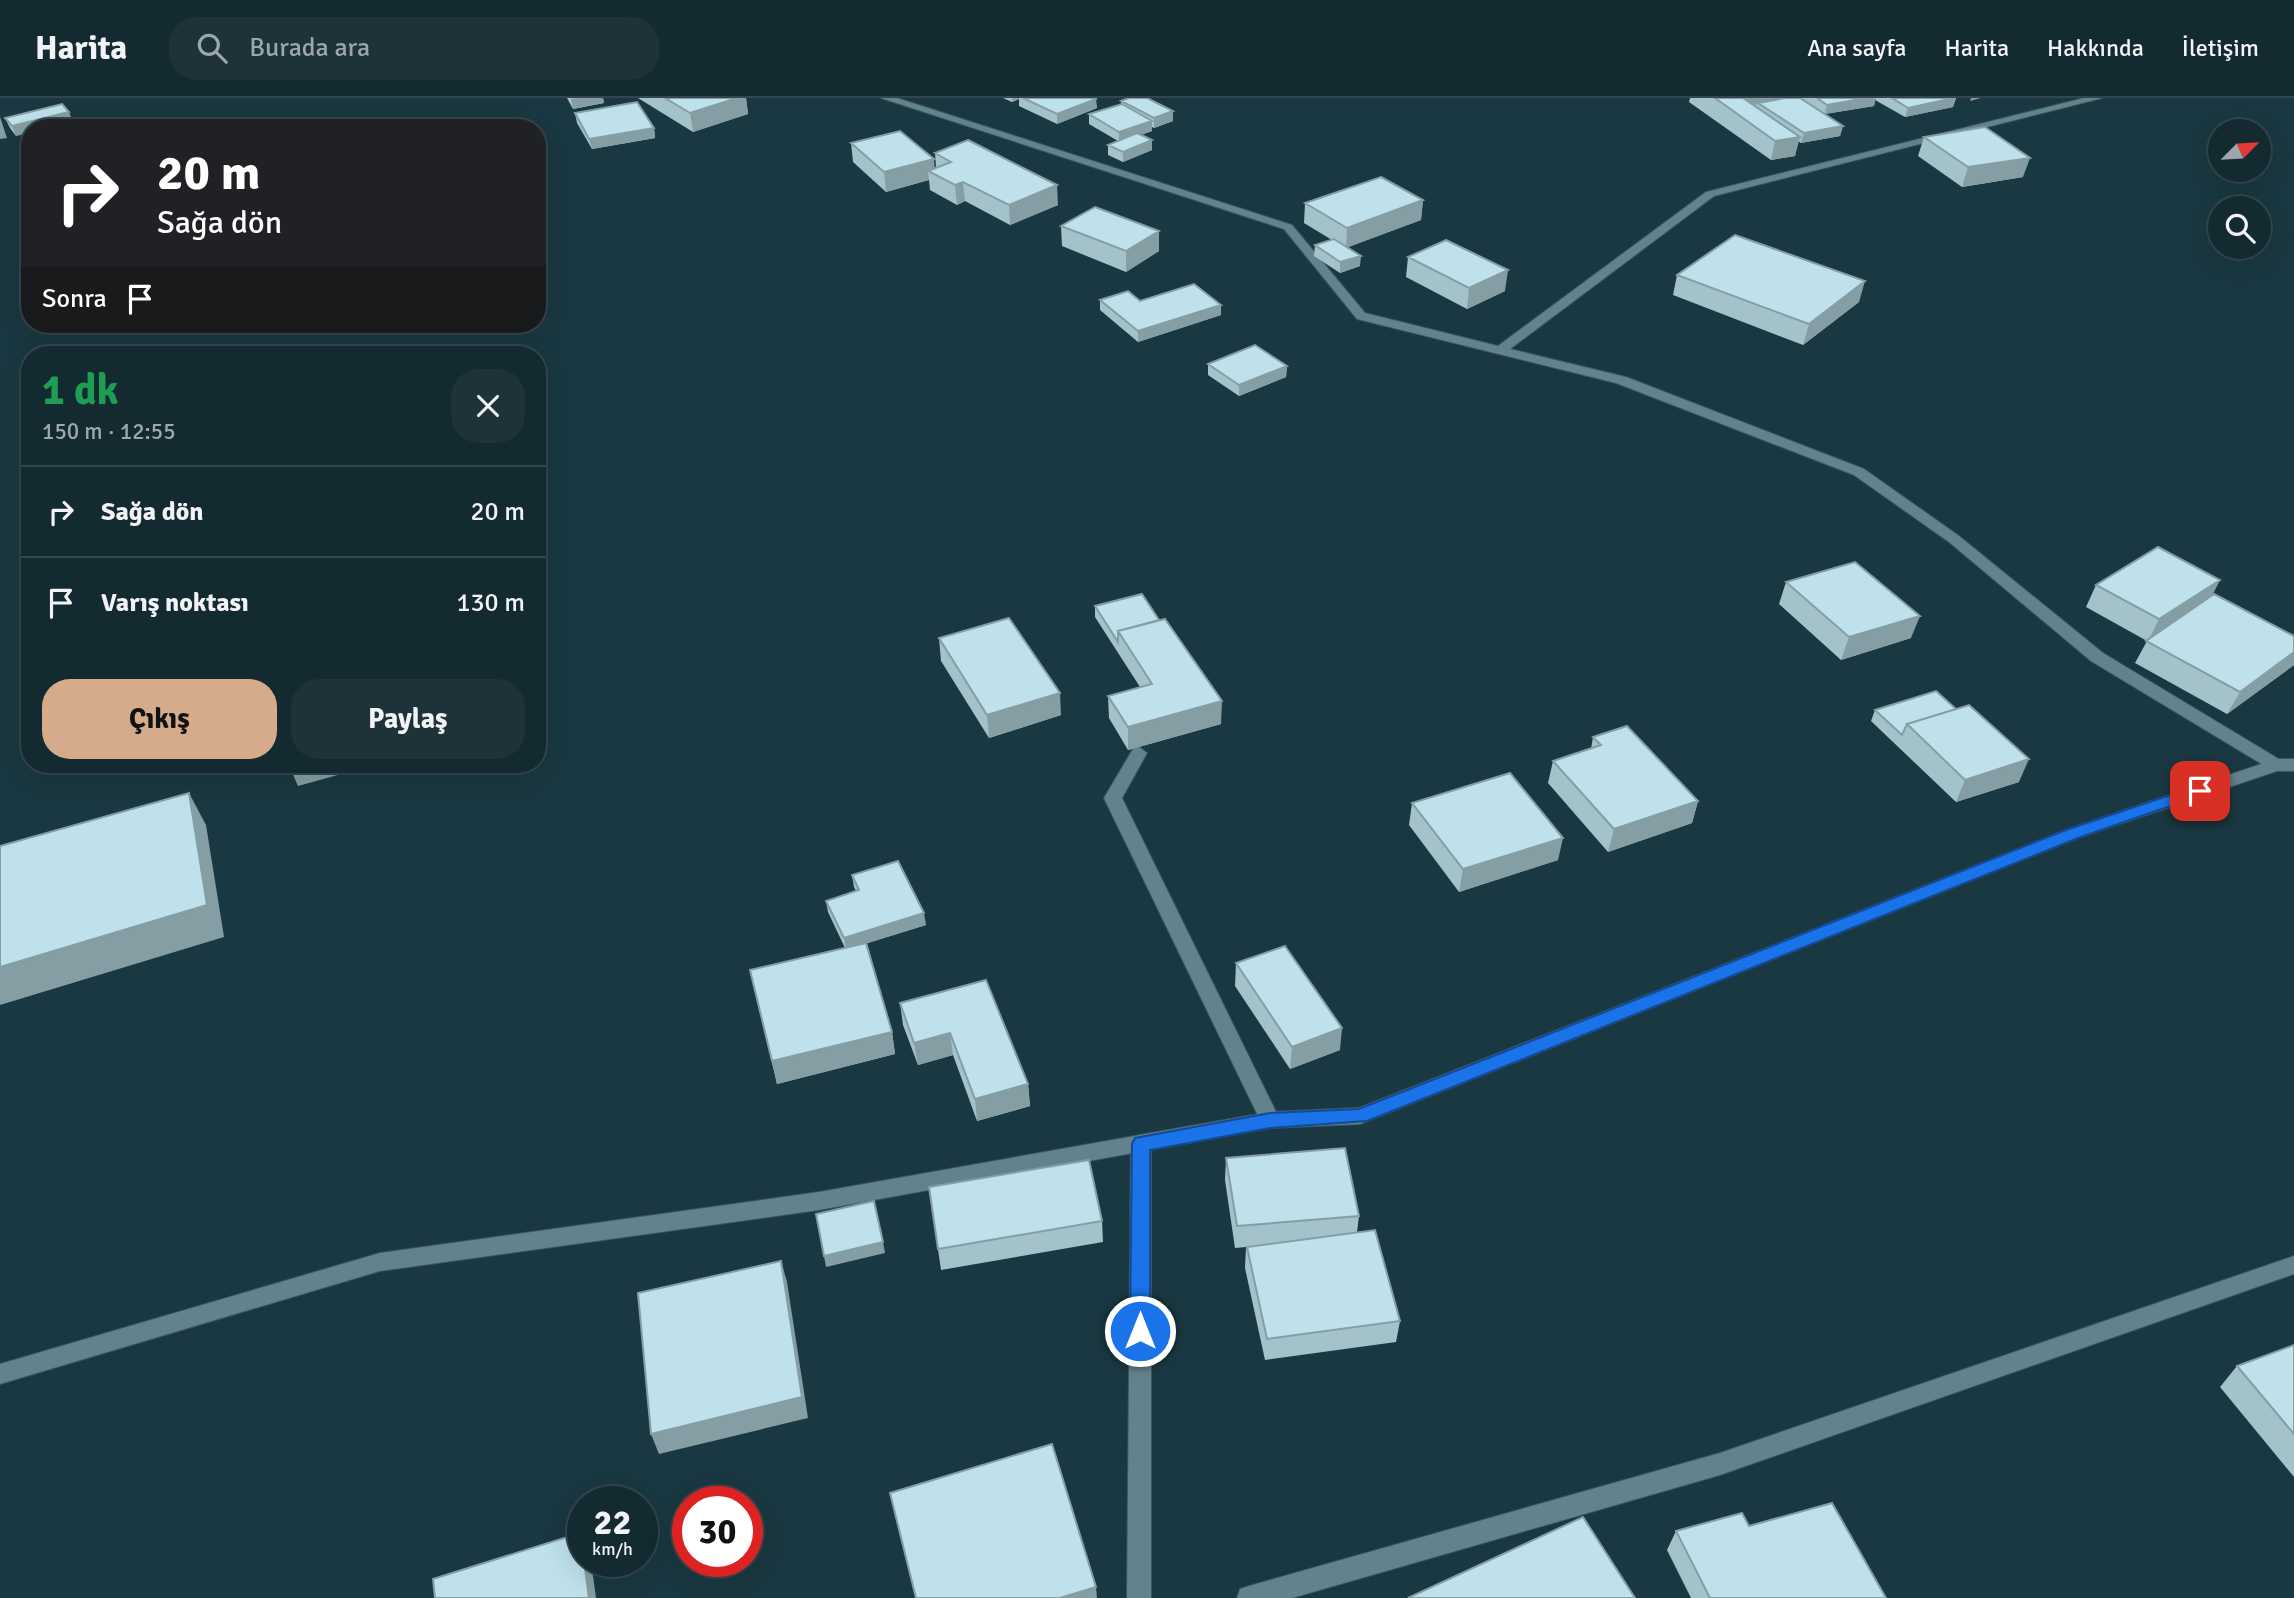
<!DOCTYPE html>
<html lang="tr">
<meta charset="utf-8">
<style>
body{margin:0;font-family:Signika,sans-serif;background:#1d3239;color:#f1f3f6;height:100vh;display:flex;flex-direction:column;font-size:26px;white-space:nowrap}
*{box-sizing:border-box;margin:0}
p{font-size:23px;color:#9da7ab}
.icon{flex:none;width:38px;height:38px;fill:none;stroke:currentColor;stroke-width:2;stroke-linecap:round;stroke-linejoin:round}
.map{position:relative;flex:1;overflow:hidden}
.sheet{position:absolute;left:21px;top:248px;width:525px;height:427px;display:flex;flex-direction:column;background:#142a31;border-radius:28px;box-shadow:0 7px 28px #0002,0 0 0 2px #33464d}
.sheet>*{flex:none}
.banner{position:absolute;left:21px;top:21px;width:525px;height:214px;border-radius:28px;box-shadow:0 7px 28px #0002,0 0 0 2px #33464d;background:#202124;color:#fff;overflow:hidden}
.needle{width:46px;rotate:66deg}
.buttons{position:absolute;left:2208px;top:21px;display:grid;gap:14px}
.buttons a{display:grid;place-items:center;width:63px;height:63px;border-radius:50%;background:#142a31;box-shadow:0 7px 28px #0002,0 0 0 2px #33464d;font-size:35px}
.speed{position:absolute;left:567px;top:1388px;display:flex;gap:14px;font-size:35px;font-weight:700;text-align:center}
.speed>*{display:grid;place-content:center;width:91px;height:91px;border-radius:50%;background:#142a31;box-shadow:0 7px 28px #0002,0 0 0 2px #33464d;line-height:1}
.speed small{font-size:18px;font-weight:400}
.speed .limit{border:10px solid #d22;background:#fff;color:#111}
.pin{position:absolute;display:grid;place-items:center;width:60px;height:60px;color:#fff;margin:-30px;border-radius:14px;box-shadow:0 4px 10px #0006}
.me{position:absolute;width:77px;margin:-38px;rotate:0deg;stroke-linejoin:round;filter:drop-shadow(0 0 5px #0008)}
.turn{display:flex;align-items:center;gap:24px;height:147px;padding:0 21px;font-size:32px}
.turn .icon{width:91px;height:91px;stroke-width:2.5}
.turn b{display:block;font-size:49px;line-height:60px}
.then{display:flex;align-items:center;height:66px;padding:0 21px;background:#0003;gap:14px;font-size:26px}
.round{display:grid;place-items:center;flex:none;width:74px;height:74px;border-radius:28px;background:#1d3239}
.summary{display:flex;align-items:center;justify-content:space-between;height:119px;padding:0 21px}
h1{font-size:42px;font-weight:700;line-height:52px;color:#1e9e55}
.action{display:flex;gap:14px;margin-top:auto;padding:14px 21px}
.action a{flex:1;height:80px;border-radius:28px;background:#d6ab8b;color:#111;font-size:28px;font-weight:700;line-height:80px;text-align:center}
.action a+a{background:#1d3239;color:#f1f3f6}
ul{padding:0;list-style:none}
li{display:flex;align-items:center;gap:21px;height:91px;padding:0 21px;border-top:2px solid #33464d}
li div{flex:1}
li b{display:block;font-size:26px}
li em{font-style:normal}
header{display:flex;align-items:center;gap:42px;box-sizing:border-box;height:98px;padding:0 35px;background:#142a31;border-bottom:2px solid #33464d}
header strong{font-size:33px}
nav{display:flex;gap:38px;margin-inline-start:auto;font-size:24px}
.search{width:490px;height:63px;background:#1d3239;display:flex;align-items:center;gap:18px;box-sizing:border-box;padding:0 24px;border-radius:28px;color:#9da7ab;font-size:26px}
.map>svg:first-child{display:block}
</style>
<header>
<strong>Harita</strong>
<div class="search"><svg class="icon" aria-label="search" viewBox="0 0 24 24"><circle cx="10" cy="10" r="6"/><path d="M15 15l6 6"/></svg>Burada ara</div>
<nav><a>Ana sayfa</a><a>Harita</a><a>Hakkında</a><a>İletişim</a></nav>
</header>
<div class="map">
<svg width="2294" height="1500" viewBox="0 0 2294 1500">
<rect width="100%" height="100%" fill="#1a3841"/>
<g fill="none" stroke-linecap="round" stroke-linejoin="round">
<defs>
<path id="minor" d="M881,0H897L1292,127L1365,215L1498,248L1706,94L2084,0H2102L1714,98L1510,251L1626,279L1864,371L1959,438L2103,555L2282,663L2284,667L2282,671H2270L2091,563L1949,444L1854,377L1616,285L1357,221L1284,131Z
M1139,649L1147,655L1122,700L1280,1022L1277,1028L1270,1030L1263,1028L1104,700L1133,651Z
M1141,1038L1148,1040L1151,1046V1500H1127L1131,1046L1134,1040Z
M2294,1158V1176L1720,1377L1292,1500H1237L1240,1491L1249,1488L1720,1355Z"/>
<path id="tertiary" d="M2276,661H2294V673H2277L2078,740L1360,1026L1270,1030L819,1112L380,1173L0,1286V1266L380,1155L819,1094L1270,1014L1359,1010L2066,732Z"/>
</defs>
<use href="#minor" stroke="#3c565d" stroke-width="2"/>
<use href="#tertiary" stroke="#3c565d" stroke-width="2"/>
<use href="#minor" fill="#62828c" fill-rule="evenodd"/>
<use href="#tertiary" fill="#62828c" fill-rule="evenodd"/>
</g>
<path fill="#a3c2ca" d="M567,0H603L604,5L573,11Z
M638,0H746L748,16L693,34Z
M1003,0H1095L1097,10L1057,26L1019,8V1L1012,4Z
M1690,0H1956L1953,9L1905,19L1875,2L1874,8L1825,16L1843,28L1840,38L1801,45L1798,43L1795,58L1771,62L1689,4Z
M1121,3L1173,23L1154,30L1152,29V33L1141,37L1152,42V52L1123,64L1108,57V47L1118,43L1089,26V16L1121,6Z
M575,15L654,30L655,40L592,51L577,25Z
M5,20L73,24L49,30H30L16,38L10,30Z
M1924,39L2023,79L1962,89L1918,58Z
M851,45L935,70H936L935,55L1058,107L1010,127L965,103L957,107L930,92L929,82L886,94L853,64Z
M1423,102L1421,122L1348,149L1360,168L1340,175L1314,158L1315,147L1332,142L1304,125L1305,105Z
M1061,128L1159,133V153L1126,174L1062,148Z
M1408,159L1505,193L1467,211L1406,179Z
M1677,177L1859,204L1803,247L1673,197Z
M1100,202L1221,207V217L1138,244L1100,212Z
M1208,266L1287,268L1286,279L1239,298L1208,277Z
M1786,484L1911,540L1841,562L1779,506Z
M2096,487L2213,497L2294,567L2227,616L2135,565L2147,543L2086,509Z
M1095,508L1221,626L1128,652L1109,620L1108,598L1140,589L1095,519Z
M939,540L1061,617L989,640L941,563Z
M1936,593L2019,684L1956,704L1871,623L1875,612Z
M1593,639L1698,703L1692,725L1608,754L1548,685L1553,663L1591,651Z
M1412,705L1558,762L1459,794L1409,727Z
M852,777L926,827L867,845L892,934L895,956L777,986L750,872L845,850L828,814L826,803L856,793L854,789Z
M1236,865L1340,952L1290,971L1235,888Z
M900,905L1028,986L1030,1008L977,1023L953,957L918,967L903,927Z
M1226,1060L1359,1118L1357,1134L1400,1223L1396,1244L1265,1262L1245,1170L1246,1149L1235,1150L1225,1082Z
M929,1089L1102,1123L1103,1144L941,1172Z
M2294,1247V1379L2220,1289L2237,1268Z
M1749,1428L1886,1500H1691L1667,1452L1676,1433Z"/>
<path fill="#859ea4" d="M577,0H603L604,5L573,11L571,1Z
M737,0H746L748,16L693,34L690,15Z
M1012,0H1019V1L1012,4Z
M1740,0H1791L1738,10Z
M1866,0H1876L1874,8L1825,16L1827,7Z
M1956,0L1953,9L1905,19L1908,10Z
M1971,0H1981L1970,3Z
M1096,1L1097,10L1057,26V16Z
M1173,13V23L1154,30V20Z
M69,14L73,24L49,30H30V35L16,38L12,28Z
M0,19L7,40L0,41Z
M1152,23V33L1119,44V34Z
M1843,28L1840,38L1801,45L1804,35Z
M654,30L655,40L592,51L589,41Z
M1800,39L1795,58L1771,62L1775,43Z
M1152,42V52L1123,64V54Z
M2030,60L2023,79L1962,89L1968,69Z
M934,61L935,76L928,73L929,82L886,94L884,74Z
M963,84L965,103L957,107L955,87Z
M1057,87L1058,107L1010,127L1009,107Z
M1423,102L1421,122L1346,150L1347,130Z
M1159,133V153L1126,174V153Z
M1361,158L1360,168L1340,175V164Z
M1508,172L1505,193L1467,211L1469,190Z
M1865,183L1859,204L1803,247L1809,226Z
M1221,207V217L1138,244V233Z
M1287,268L1286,279L1239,298V287Z
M2220,482L2209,504L2148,543L2159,521Z
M1920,518L1911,540L1841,562L1849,539Z
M2294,554V567L2227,616L2240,594Z
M1060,595L1061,617L989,640L987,617Z
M1222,603L1221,626L1128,652V629Z
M2029,661L2019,684L1956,704L1965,682Z
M289,667H374L298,688Z
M189,695L206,727L224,839L0,907V869Z
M1698,703L1692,725L1608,754L1614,731Z
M1563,740L1558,762L1459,794L1463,771Z
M924,815L926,827L846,852L844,840Z
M1342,930L1340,952L1290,971L1292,949Z
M892,934L895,956L777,986L772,963Z
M950,935L953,957L918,967L914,945Z
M1028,986L1030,1008L977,1023L975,1001Z
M883,1144L885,1155L826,1169L824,1158Z
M781,1163L787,1184L808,1320L659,1356L651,1336Z
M584,1463H591L596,1500H589Z
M1096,1489L1097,1500H1060Z"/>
<path fill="#bee1eb" stroke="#859ea4" stroke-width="2" d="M665,0H737L690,15Z
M1023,0H1095L1096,1L1057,16Z
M1129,0H1147L1173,13L1154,20L1121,3Z
M1715,0H1743L1800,39L1775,43Z
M1785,0H1800L1843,28L1804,35L1758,5Z
M1817,0H1866L1827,7Z
M1892,0H1954L1908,10Z
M637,4L654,30L589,41L575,15Z
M62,6L69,14L12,28L5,20Z
M1122,6L1152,23L1119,34L1089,16Z
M1985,29L2030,60L1968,69L1924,39Z
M900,33L934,61L884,74L851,45Z
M1137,35L1152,42L1123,54L1108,47Z
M968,42L1057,87L1009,107L963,84L955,87L928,73L951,64L935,55Z
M1381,79L1423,102L1347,130L1305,105Z
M1095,109L1159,133L1126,153L1061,128Z
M1735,137L1865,183L1809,226L1677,177Z
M1334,141L1361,158L1340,164L1315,147Z
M1446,142L1508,172L1469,190L1408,159Z
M1194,186L1221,207L1138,233L1100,202L1128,193L1140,203Z
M1255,247L1287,268L1239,287L1208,266Z
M2158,449L2220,482L2159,521L2096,487Z
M1855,464L1920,518L1849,539L1786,484Z
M1142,496L1159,522L1118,533V544L1095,508Z
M2214,496L2294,538V554L2240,594L2146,543Z
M1009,520L1060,595L987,617L939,540Z
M1165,521L1222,603L1128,629L1108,598L1152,586L1118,533Z
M1936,593L1956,611L1907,626L1902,637L1875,612Z
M1969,607L2029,661L1965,682L1907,626Z
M1627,628L1698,703L1614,731L1553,663L1601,647L1593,639Z
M1510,675L1563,740L1463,771L1412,705Z
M189,695L207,807L0,869V748Z
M898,763L924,815L844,840L826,803L859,792L852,777Z
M866,845L892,934L772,963L750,872Z
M1285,848L1342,930L1292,949L1236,865Z
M986,882L1028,986L975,1001L950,935L914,945L900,905Z
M1345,1050L1359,1118L1237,1128L1226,1060Z
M1089,1062L1102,1123L938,1151L929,1089Z
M874,1103L883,1144L824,1158L816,1116Z
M1375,1132L1400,1223L1267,1241L1247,1149Z
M781,1163L802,1299L651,1336L638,1195Z
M2294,1247V1336L2237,1268Z
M1052,1346L1096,1489L1060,1500H916L890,1395Z
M1832,1405L1886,1500H1710L1676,1433L1742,1415L1749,1428Z
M1583,1419L1635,1500H1408Z
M580,1435L583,1463H584L589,1500H435L433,1481Z"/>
<path fill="#1a73e8" stroke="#114b97" stroke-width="2" d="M2200,687L2205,689L2207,693L2205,696L2078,740L1367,1023L1270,1030L1150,1052V1233L1147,1239L1140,1242L1133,1239L1130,1233L1132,1046L1135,1040L1270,1015L1359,1011L2066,732Z"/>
</svg>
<div class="buttons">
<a><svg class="needle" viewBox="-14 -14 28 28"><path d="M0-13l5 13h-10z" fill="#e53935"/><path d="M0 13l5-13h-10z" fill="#9da7ab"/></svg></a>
<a><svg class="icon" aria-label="search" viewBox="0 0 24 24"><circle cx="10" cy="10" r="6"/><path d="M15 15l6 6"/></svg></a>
</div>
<div class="speed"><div>22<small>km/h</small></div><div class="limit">30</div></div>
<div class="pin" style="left:2200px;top:693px;background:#d93025"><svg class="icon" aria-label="arrive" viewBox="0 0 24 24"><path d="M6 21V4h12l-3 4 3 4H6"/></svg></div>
<svg class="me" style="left:1140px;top:1233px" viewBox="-20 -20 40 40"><circle r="17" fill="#1a73e8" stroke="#fff" stroke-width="3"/><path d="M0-11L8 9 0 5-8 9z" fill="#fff"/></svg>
<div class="banner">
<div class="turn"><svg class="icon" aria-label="right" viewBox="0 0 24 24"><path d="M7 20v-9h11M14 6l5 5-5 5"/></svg><div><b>20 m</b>Sağa dön</div></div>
<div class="then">Sonra<svg class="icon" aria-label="arrive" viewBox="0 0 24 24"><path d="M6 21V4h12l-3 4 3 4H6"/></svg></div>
</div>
<section class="sheet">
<div class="summary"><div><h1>1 dk</h1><p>150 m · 12:55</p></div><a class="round"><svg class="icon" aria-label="close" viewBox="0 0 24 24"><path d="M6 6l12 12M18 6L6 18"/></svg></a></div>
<ul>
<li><svg class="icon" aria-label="right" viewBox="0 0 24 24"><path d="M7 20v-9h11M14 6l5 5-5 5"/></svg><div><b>Sağa dön</b></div><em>20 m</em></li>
<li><svg class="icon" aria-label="arrive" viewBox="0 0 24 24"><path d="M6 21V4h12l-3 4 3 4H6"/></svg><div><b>Varış noktası</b></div><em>130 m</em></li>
</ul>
<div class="action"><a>Çıkış</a><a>Paylaş</a></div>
</section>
</div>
